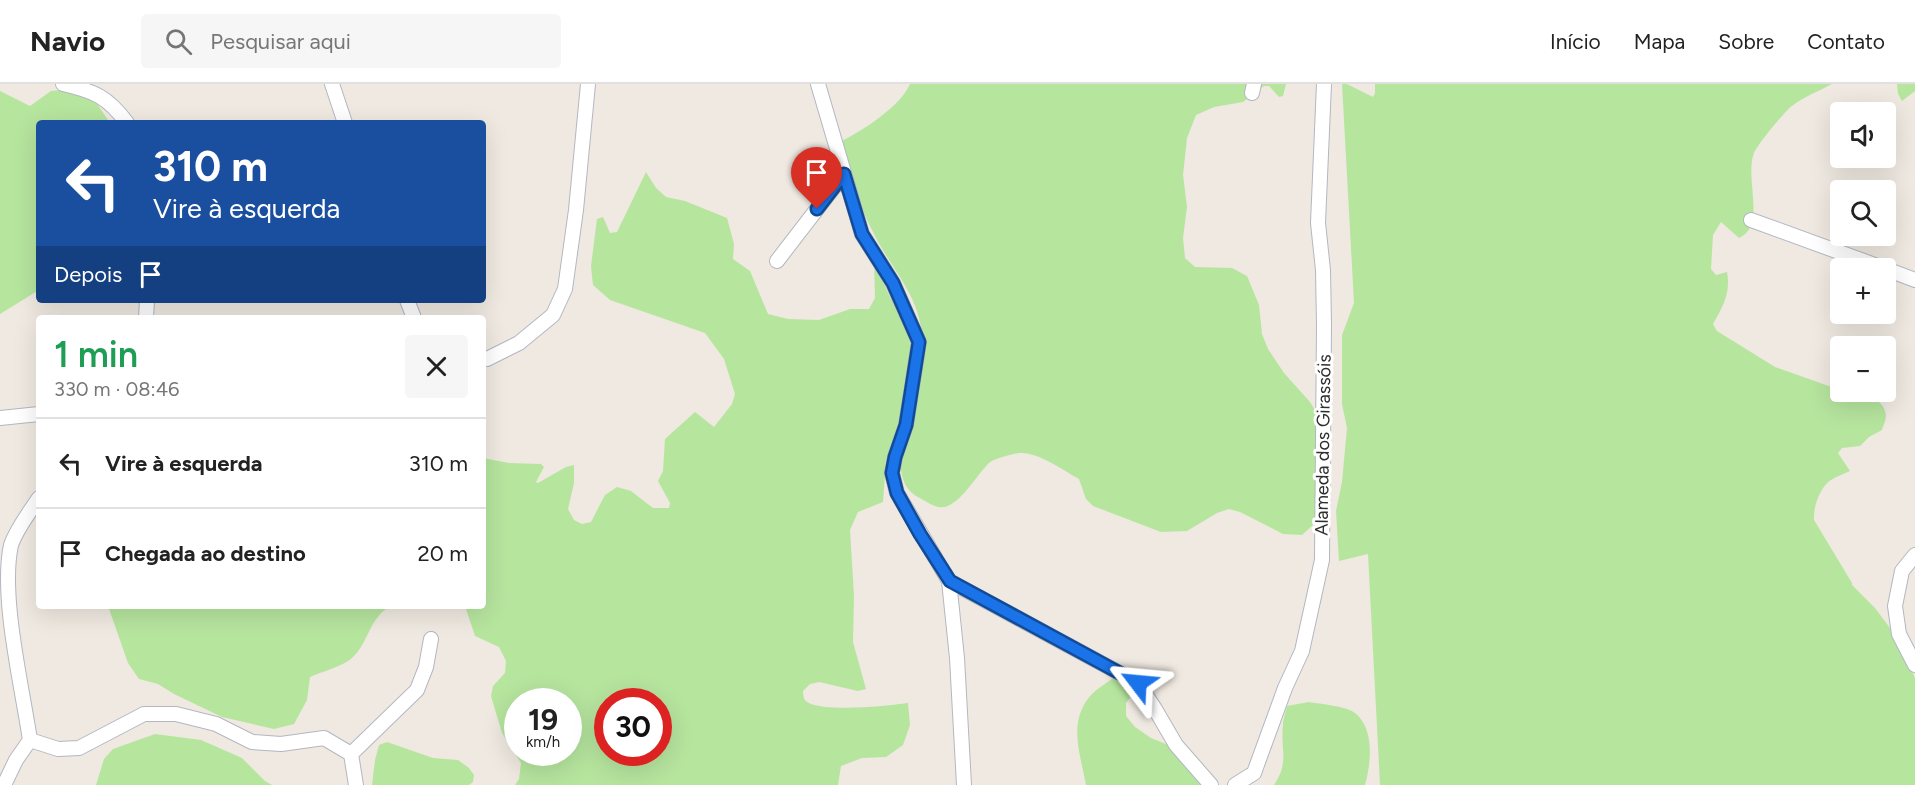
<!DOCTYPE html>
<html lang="pt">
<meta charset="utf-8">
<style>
body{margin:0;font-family:Figtree,sans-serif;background:#f6f6f6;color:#222;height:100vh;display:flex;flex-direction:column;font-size:22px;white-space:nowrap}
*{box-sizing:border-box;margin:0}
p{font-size:20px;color:#767676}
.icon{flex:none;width:33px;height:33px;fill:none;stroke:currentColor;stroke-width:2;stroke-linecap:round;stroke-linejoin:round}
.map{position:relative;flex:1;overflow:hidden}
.drawer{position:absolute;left:36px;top:231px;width:450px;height:294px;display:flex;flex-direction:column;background:#fff;border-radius:6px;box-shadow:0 6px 24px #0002}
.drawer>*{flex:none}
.guide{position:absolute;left:36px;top:36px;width:450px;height:183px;border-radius:6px;box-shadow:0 6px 24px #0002;background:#1a4fa0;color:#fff;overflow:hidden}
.buttons{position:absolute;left:1830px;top:18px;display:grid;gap:12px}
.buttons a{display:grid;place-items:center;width:66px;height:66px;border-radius:6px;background:#fff;box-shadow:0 6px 24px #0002;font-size:30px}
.speed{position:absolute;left:504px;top:604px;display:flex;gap:12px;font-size:30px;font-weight:700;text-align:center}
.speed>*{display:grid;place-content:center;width:78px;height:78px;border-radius:50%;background:#fff;box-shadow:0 6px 24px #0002;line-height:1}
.speed small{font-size:15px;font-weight:400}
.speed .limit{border:9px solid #d22;background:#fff;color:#111}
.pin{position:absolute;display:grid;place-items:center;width:51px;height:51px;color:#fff;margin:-62px -26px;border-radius:50% 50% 50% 0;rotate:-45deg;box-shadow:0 0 6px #0007}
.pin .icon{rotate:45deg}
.me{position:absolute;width:66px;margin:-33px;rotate:299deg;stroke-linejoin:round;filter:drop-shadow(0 0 4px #0008)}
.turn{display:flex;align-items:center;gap:21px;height:126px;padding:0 18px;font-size:27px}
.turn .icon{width:78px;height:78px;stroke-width:2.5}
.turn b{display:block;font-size:42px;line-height:51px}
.then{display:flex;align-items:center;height:57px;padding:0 18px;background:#0003;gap:12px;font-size:22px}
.round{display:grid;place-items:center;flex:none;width:63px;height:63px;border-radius:6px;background:#f6f6f6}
.headline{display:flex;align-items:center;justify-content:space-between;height:102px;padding:0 18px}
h1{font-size:36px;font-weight:600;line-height:45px;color:#1e9e55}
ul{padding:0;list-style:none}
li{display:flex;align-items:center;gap:18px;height:90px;padding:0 18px;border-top:2px solid #e0e0e0}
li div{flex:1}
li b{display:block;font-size:22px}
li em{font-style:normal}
header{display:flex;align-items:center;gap:36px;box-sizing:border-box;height:84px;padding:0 30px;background:#fff;border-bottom:2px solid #e0e0e0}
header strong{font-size:28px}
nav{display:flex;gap:33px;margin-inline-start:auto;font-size:21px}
.search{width:420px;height:54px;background:#f6f6f6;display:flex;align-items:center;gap:15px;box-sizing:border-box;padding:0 21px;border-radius:6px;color:#767676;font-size:22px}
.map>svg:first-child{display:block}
</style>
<header>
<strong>Navio</strong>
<div class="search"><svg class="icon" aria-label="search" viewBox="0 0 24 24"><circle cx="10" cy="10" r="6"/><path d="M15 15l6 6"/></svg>Pesquisar aqui</div>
<nav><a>Início</a><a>Mapa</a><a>Sobre</a><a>Contato</a></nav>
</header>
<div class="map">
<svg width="1915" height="701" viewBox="0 0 1915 701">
<rect width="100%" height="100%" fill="#efe9e1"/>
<path fill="#b6e59e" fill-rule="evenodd" d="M910,0H1286L1283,12L1279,13L1269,2H1264L1243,18L1214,23L1196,31L1187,54L1183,91L1187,123L1183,154L1185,174L1195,183L1232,184L1247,192L1259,221L1262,250L1268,265L1284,289L1310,318L1318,331L1321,421L1313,441L1302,451L1283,450L1240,428L1229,425L1217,429L1187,447L1161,448L1093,422L1086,415L1079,395C1063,386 1038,368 1020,369C1012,370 995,374 989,379C977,390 957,427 939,423C932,422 924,416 918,413C894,400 901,368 904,346L886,376L883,418L858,428L850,446L854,512L853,558L866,605L858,607L819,598L810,600L803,607C803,612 804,617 809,619C827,628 887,622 908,619L910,641L903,661L886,673L862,674L841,682L838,701H515L519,695L521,679L502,649L491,612L493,602L505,589L506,577L499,563L475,552L465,522H483V374L509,379L541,380L544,383L536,398L538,399L566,383L574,381V399L568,425L574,436L582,440L591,438L605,411L617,403L631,407L653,424H669L670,419L658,397L663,387L665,355L695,328L714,343L732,320L735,310L724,275L705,249L610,216L593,201L591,182L597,135L603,133L610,149L617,148L646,88L656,104L666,113L685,117L727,134L734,160L733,175L750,187L768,230L788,235L819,236L850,225H869L875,214L874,177L890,213L917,258L922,260C923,214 892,187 873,148C858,119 849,89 840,58C862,47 900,23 910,0ZM518,618H568V669H518ZM608,618H658V669H608Z
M1342,0H1347L1373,13L1375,9V0H1832C1819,7 1803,13 1792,22C1785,27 1757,61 1754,69C1744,94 1767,142 1739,154L1721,138L1713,151L1711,185L1716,191L1727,188C1731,208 1723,223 1713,240L1717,247L1775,283L1840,306V308C1856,308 1885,311 1886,332C1886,336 1883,342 1882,346L1869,353L1860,362L1842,364L1838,369L1850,387C1844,390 1837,392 1831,396C1820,403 1813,423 1814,436L1852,499V501L1875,524L1899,556L1915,594V701H1380L1368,470L1339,477L1336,427L1342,398L1347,344L1342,320V251L1354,219Z
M1897,0H1915V7L1902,17L1898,10Z
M74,5L94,15L110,39H39V206L0,230V7L30,22L51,7Z
M108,522H391C369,533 369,559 352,574C343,582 321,588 310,593L307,616L294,640L274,645L222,633L174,610L158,600L139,595L128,579Z
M1112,595L1130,596L1147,608L1131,612L1126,619V632L1135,643L1151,654L1188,669L1208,701H1086C1080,668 1067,637 1092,610C1098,604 1105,600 1112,595Z
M1309,618C1320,620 1346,622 1355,629C1375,645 1371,679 1365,701H1274C1290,677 1280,666 1283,640C1283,634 1286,628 1287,622Z
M155,650L201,656L242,674L265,697L272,701H96L104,675L113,665Z
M387,658L433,674L458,676L469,684L474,691L473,698L469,701H372L375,676L379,661Z"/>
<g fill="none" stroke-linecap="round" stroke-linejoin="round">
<defs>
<path id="minor" d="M63,0C94,7 108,13 127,39
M332,0L345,39
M818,0L862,150L893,199L919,258L906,341L895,373L892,389L897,409L949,497L1138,599L1155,625L1176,661L1211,701
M1252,9L1254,0
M1751,136L1883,184
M777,177L844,90
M1886,185L1915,196
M407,216L414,234
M146,234L147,216
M483,275H487L519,259L553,231L565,205L576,126L588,0
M0,334L39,330
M1915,471L1902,487L1895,522L1899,550L1915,581
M949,497L957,574L964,701
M30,656L58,665L79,664L144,630H176L216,640L252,658L281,660L324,654L351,670L356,701
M351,670L417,606L426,583L431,555
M4,701L16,676L30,656C22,602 0,512 11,461C17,444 29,429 39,414
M1235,701L1254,689L1285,604L1302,567L1322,476L1324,241L1323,186L1318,139L1324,0"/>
</defs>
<use href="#minor" stroke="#b4b7c1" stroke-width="16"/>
<use href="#minor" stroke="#fff" stroke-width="14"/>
</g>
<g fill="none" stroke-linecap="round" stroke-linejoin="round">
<defs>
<path id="route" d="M817,125L844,90L862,150L893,199L919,258L906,341L895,373L892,389L897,409L920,450L950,497L1138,599"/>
</defs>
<use href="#route" stroke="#114b97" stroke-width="15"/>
<use href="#route" stroke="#1a73e8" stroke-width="10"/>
</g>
<g text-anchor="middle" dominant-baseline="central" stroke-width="6" stroke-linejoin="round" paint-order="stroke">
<g font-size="18" fill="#2e2e2e" stroke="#fff">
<text transform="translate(1323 361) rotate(-89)">Alameda dos Girassóis</text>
</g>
</g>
</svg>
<div class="buttons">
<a><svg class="icon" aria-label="sound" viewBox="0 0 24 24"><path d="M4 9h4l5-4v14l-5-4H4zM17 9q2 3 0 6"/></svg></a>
<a><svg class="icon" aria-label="search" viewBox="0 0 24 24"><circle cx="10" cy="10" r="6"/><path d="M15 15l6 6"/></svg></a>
<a>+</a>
<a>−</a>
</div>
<div class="speed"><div>19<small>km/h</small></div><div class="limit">30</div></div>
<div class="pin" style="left:817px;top:125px;background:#d93025"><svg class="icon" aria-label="arrive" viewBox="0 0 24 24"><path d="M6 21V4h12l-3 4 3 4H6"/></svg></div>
<svg class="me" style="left:1138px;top:599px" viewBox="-20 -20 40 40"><path d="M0-17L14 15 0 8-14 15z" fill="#1a73e8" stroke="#fff" stroke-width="4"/></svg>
<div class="guide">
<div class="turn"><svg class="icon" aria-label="left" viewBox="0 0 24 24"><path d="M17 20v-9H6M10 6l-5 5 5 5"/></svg><div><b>310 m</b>Vire à esquerda</div></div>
<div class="then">Depois<svg class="icon" aria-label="arrive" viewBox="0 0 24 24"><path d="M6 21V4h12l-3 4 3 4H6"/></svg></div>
</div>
<section class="drawer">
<div class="headline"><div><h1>1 min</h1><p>330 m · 08:46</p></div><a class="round"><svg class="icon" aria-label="close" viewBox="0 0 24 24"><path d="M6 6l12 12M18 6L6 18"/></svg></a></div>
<ul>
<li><svg class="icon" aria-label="left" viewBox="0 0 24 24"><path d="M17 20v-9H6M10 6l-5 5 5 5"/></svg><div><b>Vire à esquerda</b></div><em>310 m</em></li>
<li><svg class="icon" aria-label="arrive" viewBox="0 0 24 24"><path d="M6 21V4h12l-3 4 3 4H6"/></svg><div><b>Chegada ao destino</b></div><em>20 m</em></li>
</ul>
</section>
</div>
